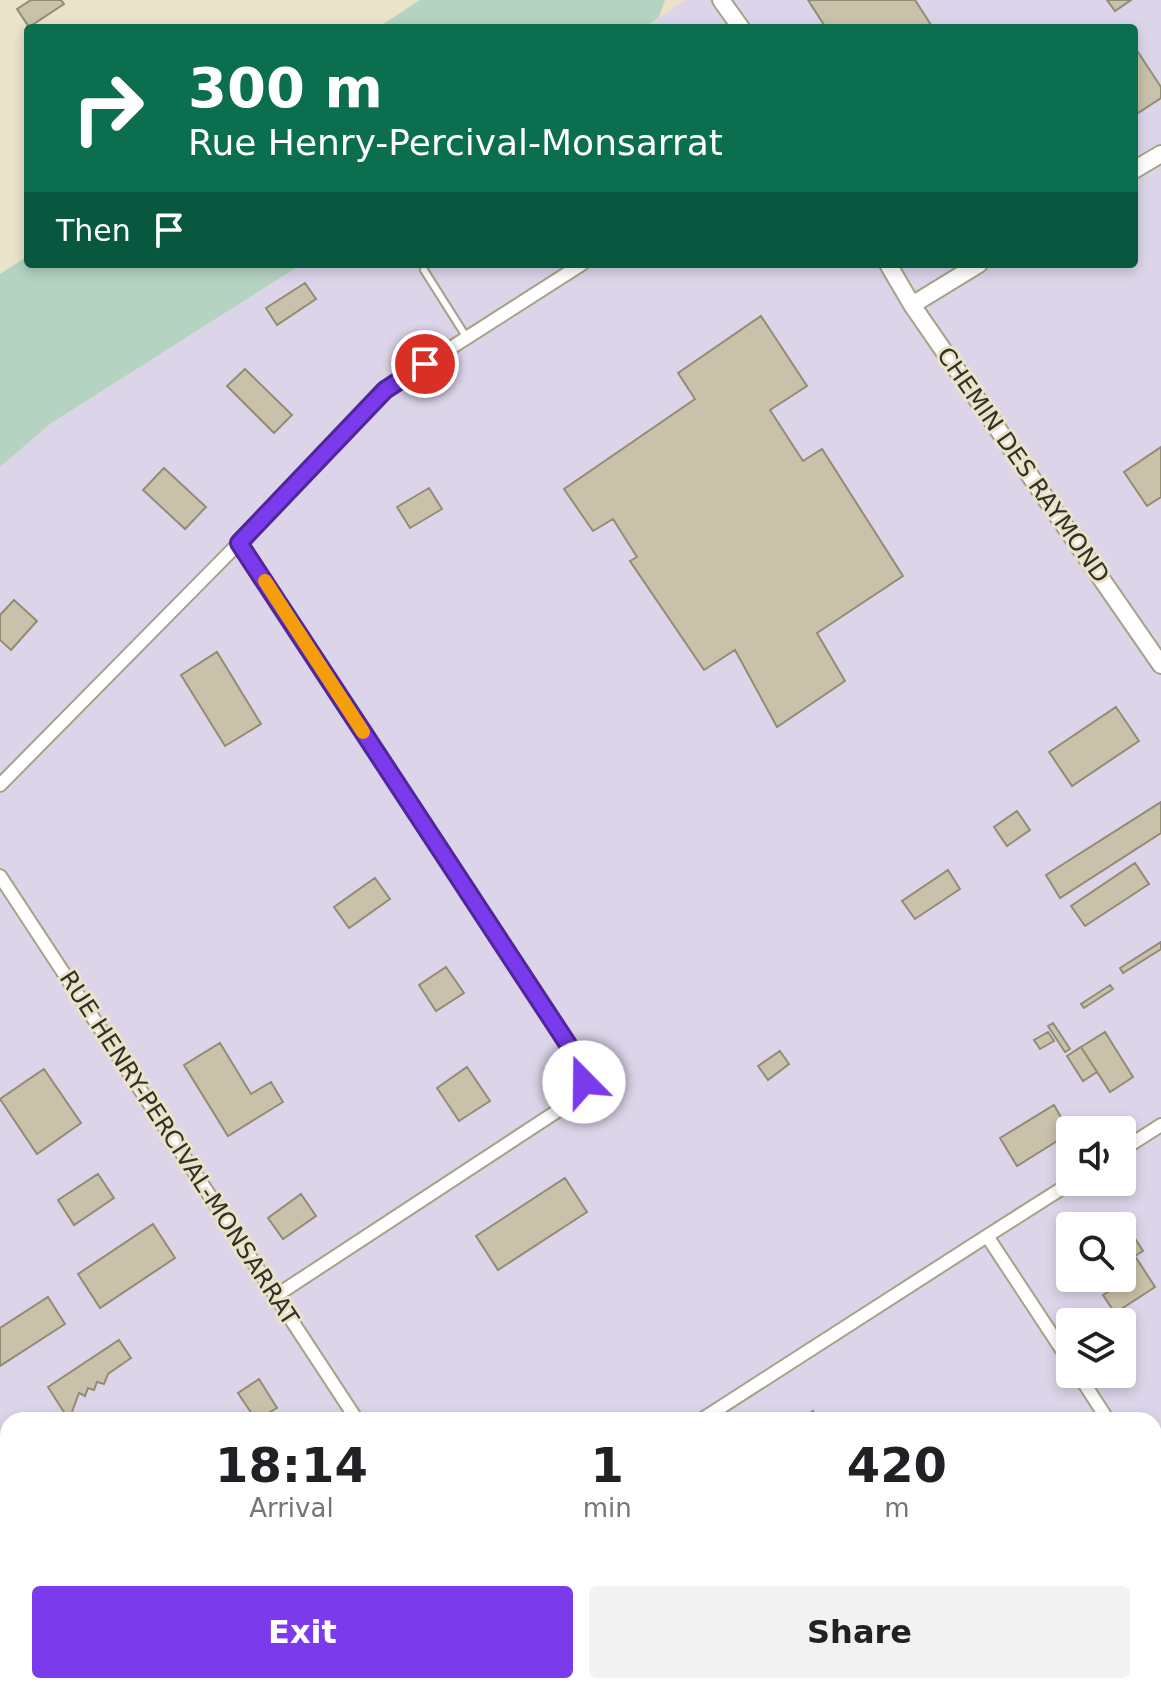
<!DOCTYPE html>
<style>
body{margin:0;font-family:"DejaVu Sans",sans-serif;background:#f2f2f2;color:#202124;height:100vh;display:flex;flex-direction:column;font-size:30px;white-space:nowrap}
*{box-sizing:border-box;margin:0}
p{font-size:26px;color:#757577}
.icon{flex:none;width:44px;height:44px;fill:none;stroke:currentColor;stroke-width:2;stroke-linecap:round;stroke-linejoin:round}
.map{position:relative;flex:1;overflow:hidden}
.drawer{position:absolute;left:0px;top:1412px;width:1162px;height:282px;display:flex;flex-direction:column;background:#fff;border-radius:24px 24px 0 0;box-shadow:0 4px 12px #0003}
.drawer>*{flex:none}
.guide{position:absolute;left:24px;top:24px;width:1114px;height:244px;border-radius:8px;box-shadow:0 4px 12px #0003;background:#0b6e4f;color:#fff;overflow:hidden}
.buttons{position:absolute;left:1056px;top:1116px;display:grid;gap:16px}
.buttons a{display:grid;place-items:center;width:80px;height:80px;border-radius:8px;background:#fff;box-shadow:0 4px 12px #0003;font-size:40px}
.pin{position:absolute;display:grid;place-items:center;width:68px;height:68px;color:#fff;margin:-34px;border:4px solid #fff;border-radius:50%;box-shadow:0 2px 8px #0007}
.me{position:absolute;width:88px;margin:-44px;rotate:338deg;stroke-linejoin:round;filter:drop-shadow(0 0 6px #0008)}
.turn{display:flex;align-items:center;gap:28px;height:168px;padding:0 32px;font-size:36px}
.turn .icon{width:104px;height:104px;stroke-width:2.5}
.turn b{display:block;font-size:56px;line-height:68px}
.then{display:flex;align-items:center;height:76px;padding:0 32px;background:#0003;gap:16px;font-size:30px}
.eta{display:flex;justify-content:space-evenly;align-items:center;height:136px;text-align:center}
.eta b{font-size:48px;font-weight:600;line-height:56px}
.action{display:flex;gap:16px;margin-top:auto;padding:16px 32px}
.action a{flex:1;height:92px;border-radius:8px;background:#7c3aed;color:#fff;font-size:32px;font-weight:600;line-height:92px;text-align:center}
.action a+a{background:#f2f2f2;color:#202124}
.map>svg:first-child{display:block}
</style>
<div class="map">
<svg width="1161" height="1693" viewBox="0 0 1161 1693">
<rect width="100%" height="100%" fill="#eae3c9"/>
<path fill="#dcd5ea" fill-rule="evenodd" d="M685,0H1161V1693L910,1691L917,1686H1154V1420H8V1478L0,1465V467L50,424L302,264H1134V28H644ZM1070,1130H1122V1182H1070ZM1070,1226H1122V1278H1070ZM1070,1322H1122V1374H1070Z
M140,1686H511L502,1693H145Z"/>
<path fill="#b5d3c1" d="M420,0H665L659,17L644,28H377Z
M28,256V264H302L50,424L0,467V274Z
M0,1617L8,1629V1686H45L50,1693H0Z"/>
<path fill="#c9c1a9" stroke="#938c75" stroke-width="2" d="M31,0H61L64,4L29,27L17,9Z
M808,0H915L933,28H826Z
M1107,0H1131L1115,11Z
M1134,46L1161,87V98L1138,113L1134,107Z
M305,283L316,299L277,325L266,308Z
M761,316L807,386L770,410L803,461L822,449L903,576L817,633L845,681L777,727L735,650L704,670L630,561L637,557L613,519L593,531L564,489L695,399L678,373Z
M245,369L292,415L274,433L227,386Z
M1161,447V497L1147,506L1124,472Z
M164,468L206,507L185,529L143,490Z
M429,488L442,509L410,528L397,507Z
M14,600L37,621L11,650L0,640V615Z
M217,652L261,724L225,746L181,675Z
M1116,707L1139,741L1072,786L1049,752Z
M1161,802V833L1060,898L1046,875Z
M1017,811L1030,830L1007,846L994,827Z
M1135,863L1149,884L1085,926L1071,906Z
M948,870L960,889L915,919L902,901Z
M375,878L390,899L349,928L334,907Z
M1161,942V949L1123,973L1120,968Z
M446,967L464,993L436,1011L419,985Z
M1110,985L1113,989L1084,1008L1081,1004Z
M1053,1023L1070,1049L1065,1052L1048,1026Z
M1048,1032L1054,1041L1040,1049L1034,1040Z
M1105,1032L1133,1077L1110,1092L1081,1047Z
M220,1043L251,1094L271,1082L283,1102L228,1136L184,1065Z
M1081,1047L1097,1072L1083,1081L1067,1056Z
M780,1051L789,1064L768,1080L758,1066Z
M467,1067L490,1101L459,1121L437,1088Z
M44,1069L81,1123L37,1154L0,1099Z
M1054,1105L1070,1133L1017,1166L1000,1138Z
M98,1174L114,1198L74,1225L58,1200Z
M565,1178L587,1212L498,1270L476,1236Z
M301,1194L316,1216L283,1239L268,1218Z
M153,1224L175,1258L100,1308L78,1274Z
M1131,1232L1143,1251L1135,1256L1155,1287L1115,1313L1103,1295L1120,1285L1116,1278H1122V1238Z
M48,1297L65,1324L0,1366V1328Z
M119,1340L131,1358L108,1374L104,1384L97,1382L94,1390L88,1388L85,1396L79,1393L69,1420L48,1387Z
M259,1379L277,1408L256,1420L238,1393Z
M813,1411L819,1420H800Z
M237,1686H303L292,1693H241Z"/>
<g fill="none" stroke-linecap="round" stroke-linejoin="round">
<defs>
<path id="service" d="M424,270L467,338"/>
<path id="minor" d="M239,543L575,1055C587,1080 585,1087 565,1106L277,1295
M0,785L239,543L385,390L582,264
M0,876L357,1420
M1122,1150L1161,1125
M1070,1362L987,1236L1072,1182
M1078,1374L1108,1420
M701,1420L987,1236
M1154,1491L1161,1501"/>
<path id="tertiary" d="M721,0L741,28
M1134,170L1161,154
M888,264L912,305L1161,665
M912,305L979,264"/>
</defs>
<use href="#service" stroke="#a8a189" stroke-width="10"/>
<use href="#minor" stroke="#a8a189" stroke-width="16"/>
<use href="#tertiary" stroke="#a8a189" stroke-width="20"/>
<path stroke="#898472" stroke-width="3" stroke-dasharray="4 4" stroke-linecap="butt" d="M0,1590L8,1602
M62,1686L66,1693
M615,1693L618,1686"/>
<use href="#service" stroke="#fff" stroke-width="6"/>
<use href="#minor" stroke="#fff" stroke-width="12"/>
<use href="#tertiary" stroke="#fff" stroke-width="16"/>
<path stroke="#8f8a78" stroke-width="4" stroke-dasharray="10 10" stroke-linecap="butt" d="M0,1525L8,1537
M105,1686L109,1693"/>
</g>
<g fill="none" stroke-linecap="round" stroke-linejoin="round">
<defs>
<path id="route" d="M425,364L385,390L239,543L575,1055L582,1069L584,1082"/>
</defs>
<use href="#route" stroke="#51269a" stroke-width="20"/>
<use href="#route" stroke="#7c3aed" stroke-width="14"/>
<path stroke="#f59e0b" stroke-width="14" d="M265,581L363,732"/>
</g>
<g text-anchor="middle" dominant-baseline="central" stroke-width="6" stroke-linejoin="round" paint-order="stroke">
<g font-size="24" fill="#333026" stroke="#eae3c9">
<text transform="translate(1023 465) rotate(55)">CHEMIN DES RAYMOND</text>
<text transform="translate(179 1148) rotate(57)">RUE HENRY-PERCIVAL-MONSARRAT</text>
</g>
</g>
</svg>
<div class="buttons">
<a><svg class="icon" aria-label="sound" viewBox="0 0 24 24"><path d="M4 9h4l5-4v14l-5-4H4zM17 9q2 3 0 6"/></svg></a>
<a><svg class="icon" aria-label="search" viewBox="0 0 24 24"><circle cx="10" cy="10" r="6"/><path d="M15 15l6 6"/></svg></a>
<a><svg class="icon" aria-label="layers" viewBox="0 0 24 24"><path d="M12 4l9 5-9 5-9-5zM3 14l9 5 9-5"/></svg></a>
</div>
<div class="pin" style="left:425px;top:364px;background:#d93025"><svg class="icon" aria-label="arrive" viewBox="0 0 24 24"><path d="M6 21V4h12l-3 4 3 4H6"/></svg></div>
<svg class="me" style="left:584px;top:1082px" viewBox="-20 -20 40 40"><circle r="19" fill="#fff"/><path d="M0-13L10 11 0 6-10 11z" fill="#7c3aed"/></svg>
<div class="guide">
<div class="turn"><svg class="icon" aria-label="right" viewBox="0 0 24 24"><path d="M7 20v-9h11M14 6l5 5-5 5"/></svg><div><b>300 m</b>Rue Henry-Percival-Monsarrat</div></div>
<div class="then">Then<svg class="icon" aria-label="arrive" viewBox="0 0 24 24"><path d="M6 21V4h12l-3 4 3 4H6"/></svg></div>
</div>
<section class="drawer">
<div class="eta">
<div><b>18:14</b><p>Arrival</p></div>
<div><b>1</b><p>min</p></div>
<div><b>420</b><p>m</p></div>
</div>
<div class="action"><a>Exit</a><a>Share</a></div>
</section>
</div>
